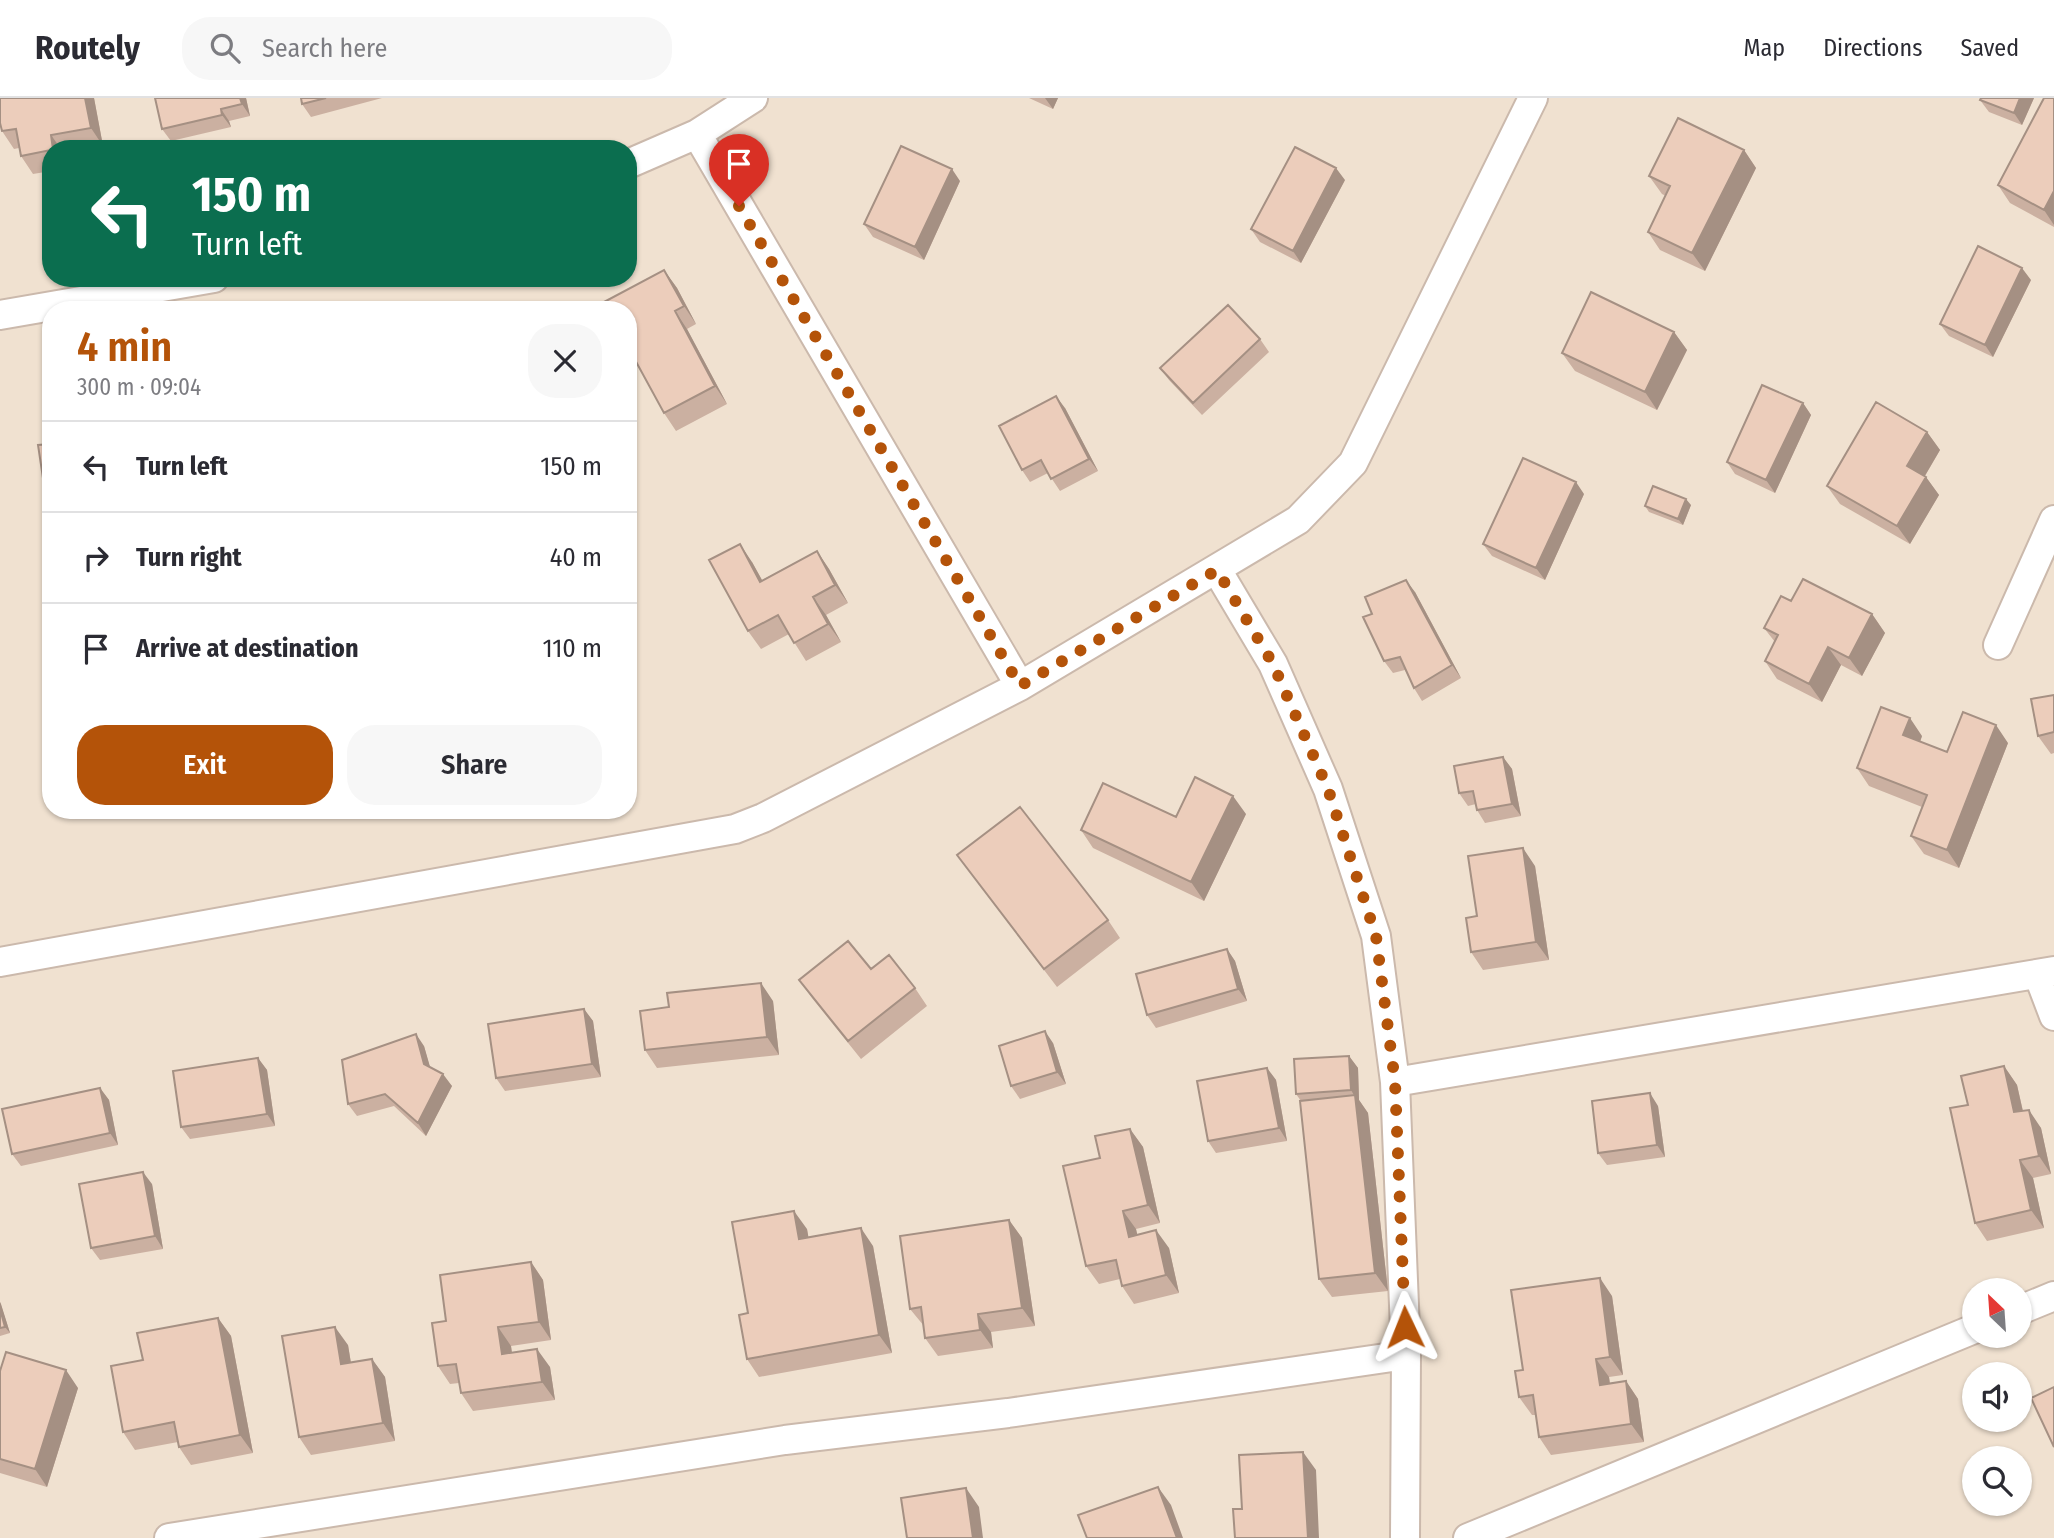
<!DOCTYPE html>
<meta charset="utf-8">
<style>
body{margin:0;font-family:"Fira Sans Condensed",sans-serif;background:#f7f7f7;color:#2b2b33;height:100vh;display:flex;flex-direction:column;font-size:26px;white-space:nowrap}
*{box-sizing:border-box;margin:0}
p{font-size:23px;color:#7c7c81}
.icon{flex:none;width:38px;height:38px;fill:none;stroke:currentColor;stroke-width:2;stroke-linecap:round;stroke-linejoin:round}
.map{position:relative;flex:1;overflow:hidden}
.details{position:absolute;left:42px;top:203px;width:595px;height:518px;display:flex;flex-direction:column;background:#fff;border-radius:28px;box-shadow:0 2px 5px #0004}
.details>*{flex:none}
.hud{position:absolute;left:42px;top:42px;width:595px;height:147px;border-radius:28px;box-shadow:0 2px 5px #0004;background:#0b6e4f;color:#fff;overflow:hidden}
.needle{width:46px;rotate:335deg}
.fabs{position:absolute;left:1962px;top:1180px;display:grid;gap:14px}
.fabs a{display:grid;place-items:center;width:70px;height:70px;border-radius:50%;background:#fff;box-shadow:0 2px 5px #0004;font-size:35px}
.pin{position:absolute;display:grid;place-items:center;width:60px;height:60px;color:#fff;margin:-72px -30px;border-radius:50% 50% 50% 0;rotate:-45deg;box-shadow:0 0 7px #0007}
.pin .icon{rotate:45deg}
.me{position:absolute;width:77px;margin:-38px;rotate:358deg;stroke-linejoin:round;filter:drop-shadow(0 0 5px #0008)}
.turn{display:flex;align-items:center;gap:24px;height:147px;padding:0 35px;font-size:32px}
.turn .icon{width:91px;height:91px;stroke-width:2.5}
.turn b{display:block;font-size:49px;line-height:60px}
.round{display:grid;place-items:center;flex:none;width:74px;height:74px;border-radius:28px;background:#f7f7f7}
.head{display:flex;align-items:center;justify-content:space-between;height:119px;padding:0 35px}
h1{font-size:42px;font-weight:600;line-height:52px;color:#b45309}
.primary-button{display:flex;gap:14px;margin-top:auto;padding:14px 35px}
.primary-button a{flex:1;height:80px;border-radius:28px;background:#b45309;color:#fff;font-size:28px;font-weight:600;line-height:80px;text-align:center}
.primary-button a+a{background:#f7f7f7;color:#2b2b33}
ul{padding:0;list-style:none}
li{display:flex;align-items:center;gap:21px;height:91px;padding:0 35px;border-top:2px solid #e1e1e2}
li div{flex:1}
li b{display:block;font-size:26px}
li em{font-style:normal}
header{display:flex;align-items:center;gap:42px;box-sizing:border-box;height:98px;padding:0 35px;background:#fff;border-bottom:2px solid #e1e1e2}
header strong{font-size:33px}
nav{display:flex;gap:38px;margin-inline-start:auto;font-size:24px}
.search{width:490px;height:63px;background:#f7f7f7;display:flex;align-items:center;gap:18px;box-sizing:border-box;padding:0 24px;border-radius:28px;color:#7c7c81;font-size:26px}
.map>svg:first-child{display:block}
</style>
<header>
<strong>Routely</strong>
<div class="search"><svg class="icon" aria-label="search" viewBox="0 0 24 24"><circle cx="10" cy="10" r="6"/><path d="M15 15l6 6"/></svg>Search here</div>
<nav><a>Map</a><a>Directions</a><a>Saved</a></nav>
</header>
<div class="map">
<svg width="2054" height="1440" viewBox="0 0 2054 1440">
<rect width="100%" height="100%" fill="#f9efe1"/>
<path fill="#f0e1d0" fill-rule="evenodd" d="M0,0H2054V1440H0ZM51,51H628V180H51ZM51,212H628V712H51ZM1974,1192H2020V1237H1974ZM1974,1276H2020V1321H1974ZM1974,1360H2020V1405H1974Z"/>
<g fill="none" stroke-linecap="round" stroke-linejoin="round">
<defs>
<path id="minor" d="M697,36L1020,588
M628,66L697,36L753,0
M0,217L214,180
M1217,472L1273,566L1328,691L1376,838L1395,984L1406,1257
M1998,547L2054,422
M0,864L735,731L763,720L1020,588L1298,422L1353,365L1533,0
M2038,876L2054,918
M1395,984L2054,873
M2020,1212L2054,1198
M169,1440L785,1342L1008,1315L1406,1257L1405,1440
M1468,1440L1974,1231"/>
</defs>
<use href="#minor" stroke="#cbb9ac" stroke-width="32"/>
<use href="#minor" stroke="#fff" stroke-width="28"/>
</g>
<path fill="#cbb0a1" d="M0,0H94L103,48L89,51H51V73L33,76L21,58L19,50L14,51L2,33Z
M246,0L250,18L229,23L231,29L171,43L162,31Z
M301,0H382L311,19L302,6Z
M1029,0H1058L1053,11Z
M1981,0H2034L2022,27L1989,14L1980,2Z
M2054,0V129L2010,105L1998,87Z
M1744,52L1756,70L1705,173L1660,152L1648,134L1666,98L1662,96L1649,78Z
M1345,82L1301,165L1260,144L1251,131Z
M960,83L924,162L873,139L864,126Z
M664,172L677,190L696,226L687,231L727,306L676,333L664,315Z
M2031,182L1993,259L1949,238L1940,226Z
M1674,234L1687,252L1657,312L1575,273L1562,255Z
M1260,241L1269,254L1202,317L1169,282L1160,270Z
M1803,305L1811,317L1775,395L1735,376L1727,364Z
M1065,310L1098,373L1060,393L1048,375L1030,384L1022,372Z
M1927,334L1940,352L1925,378L1939,397L1910,446L1840,406L1827,388Z
M51,346V407L46,400Z
M1584,396L1545,482L1492,458L1483,446Z
M1691,407L1683,427L1649,414L1645,408Z
M817,453L829,471L848,505L826,517L841,544L806,563L789,536L761,551L748,533L752,464L762,482Z
M1415,494L1461,580L1422,603L1414,590L1405,572L1393,575L1384,563L1372,516Z
M1791,503L1872,516L1885,535L1862,578L1841,567L1822,604L1777,581L1765,563L1775,544L1764,530Z
M2054,597V655L2051,656L2038,638Z
M1922,638L1920,644L1947,654L2008,645L1959,770L1924,756L1911,738L1922,709L1869,688L1857,670Z
M1503,659L1512,671L1521,718L1485,725L1477,712L1476,706L1468,708L1459,695Z
M1246,716L1204,803L1093,750L1081,732L1176,719Z
M957,757L1108,822L1120,840L1057,889Z
M1535,768L1549,862L1483,872L1471,854Z
M1227,851L1235,863L1247,903L1156,930L1147,917Z
M871,871L915,890L927,908L861,961L812,900L799,882Z
M773,903L779,957L657,970L645,952Z
M584,911L593,923L601,979L505,993L496,980Z
M1053,945L1066,986L1020,1001L1011,988Z
M424,948L430,970L452,988L426,1038L394,1008L357,1018L348,1006Z
M1349,958L1358,970L1359,1002L1368,1015L1388,1193L1332,1199L1319,1181L1301,1003L1296,996Z
M258,960L267,972L275,1028L190,1041L181,1029Z
M2004,968L2017,987L2023,1013L2041,1030L2051,1076L2033,1080L2044,1130L1987,1143L1975,1125L1968,1007Z
M1267,970L1276,982L1287,1043L1216,1055L1208,1043Z
M100,990L109,1002L118,1047L21,1068L12,1056Z
M1658,1008L1665,1059L1607,1067L1598,1055Z
M1130,1031L1143,1049L1160,1125L1136,1131L1137,1137L1169,1150L1179,1195L1134,1206L1122,1188L1120,1181L1099,1186L1086,1168L1100,1060Z
M152,1086L163,1151L100,1162L91,1150Z
M1009,1122L1022,1140L1035,1228L991,1234L993,1250L938,1258L925,1240L924,1228L910,1211Z
M807,1131L808,1139L873,1148L892,1255L759,1279L747,1261L748,1215Z
M531,1164L543,1182L551,1242L511,1248L512,1254L550,1269L555,1302L473,1313L461,1295L459,1285L450,1286L438,1268L446,1223Z
M1612,1198L1623,1277L1609,1279L1610,1285L1626,1283L1638,1301L1644,1344L1551,1357L1539,1339L1536,1317H1532L1519,1299L1523,1272Z
M0,1204L10,1235L0,1238Z
M218,1220L231,1238L253,1355L191,1367L179,1349L178,1344L135,1352L123,1334L143,1262Z
M348,1247L351,1265L372,1261L385,1279L395,1343L311,1357L299,1339Z
M0,1273L78,1290L47,1389L0,1375Z"/>
<path fill="#a59083" d="M85,0H94L103,48L91,30Z
M240,0H246L250,18L242,6Z
M1045,0H1058L1053,11Z
M2020,0H2034L2022,27L2014,15Z
M221,11L229,23L231,29L222,17Z
M51,37L61,51H53Z
M1744,52L1756,70L1705,173L1692,155Z
M1336,70L1345,82L1301,165L1293,153Z
M952,71L960,83L924,162L915,149Z
M2054,93V127L2044,112Z
M2022,170L2031,182L1993,259L1985,247Z
M664,172L677,190L696,226L684,208Z
M675,213L687,231L727,306L715,288Z
M1674,234L1687,252L1657,312L1645,294Z
M1056,298L1065,310L1098,373L1089,361Z
M1803,305L1811,317L1775,395L1766,382Z
M1927,334L1940,352L1920,386L1907,368Z
M1926,379L1939,397L1910,446L1897,428Z
M1576,384L1584,396L1545,482L1536,470Z
M1686,401L1691,407L1683,427L1678,421Z
M740,446L752,464L773,502L760,484Z
M817,453L829,471L848,505L835,487Z
M1406,482L1415,494L1461,580L1452,567Z
M813,499L826,517L841,544L828,526Z
M1872,516L1885,535L1862,578L1849,560Z
M1828,549L1841,567L1822,604L1809,586Z
M1910,620L1922,638L1916,655L1903,637Z
M1996,627L2008,645L1959,770L1947,752Z
M1503,659L1512,671L1521,718L1512,706Z
M1233,698L1246,716L1204,803L1191,784Z
M1523,750L1535,768L1549,862L1536,844Z
M1227,851L1235,863L1247,903L1238,891Z
M761,885L773,903L779,957L767,939Z
M584,911L593,923L601,979L592,966Z
M1045,933L1053,945L1066,986L1057,974Z
M416,936L424,948L433,979L424,966Z
M1349,958L1358,970L1359,1002L1368,1015L1388,1193L1375,1175L1355,999L1351,992Z
M258,960L267,972L275,1028L267,1016Z
M2004,968L2017,987L2027,1032L2014,1014Z
M1267,970L1276,982L1287,1043L1279,1030Z
M443,976L452,988L426,1038L418,1025Z
M100,990L109,1002L118,1047L110,1035Z
M1650,995L1658,1008L1665,1059L1657,1047Z
M2029,1012L2041,1030L2051,1076L2039,1058Z
M1130,1031L1143,1049L1160,1125L1148,1107Z
M2020,1062L2033,1080L2044,1130L2031,1112Z
M143,1074L152,1086L163,1151L155,1138Z
M794,1113L807,1131L812,1159L799,1141Z
M1123,1113L1136,1131L1142,1157L1129,1139Z
M1009,1122L1022,1140L1035,1228L1022,1210Z
M861,1130L873,1148L892,1255L879,1237Z
M1156,1132L1169,1150L1179,1195L1166,1177Z
M531,1164L543,1182L551,1242L539,1224Z
M1600,1180L1612,1198L1623,1277L1610,1259Z
M0,1204L1,1206L10,1235L5,1229L0,1211Z
M978,1216L991,1234L993,1250L980,1232Z
M218,1220L231,1238L253,1355L240,1337Z
M335,1229L348,1247L354,1284L341,1266Z
M498,1229L511,1248L514,1274L502,1256Z
M537,1251L550,1269L555,1302L542,1284Z
M372,1261L385,1279L395,1343L383,1325Z
M1596,1261L1609,1279L1612,1305L1600,1287Z
M66,1272L78,1290L47,1389L35,1371Z
M1626,1283L1638,1301L1644,1344L1631,1326Z
M1303,1354L1316,1372L1319,1440H1308Z
M1158,1389L1171,1407L1183,1440H1177Z
M966,1390L979,1409L983,1440H973Z"/>
<path fill="#eccdbb" stroke="#a59083" stroke-width="2" d="M0,0H85L91,30L51,37L53,51H51V52L21,58L16,31L2,33L0,25Z
M155,0H240L242,6L221,11L222,17L162,31Z
M301,0H326L302,6Z
M1981,0H2020L2014,15L1980,2Z
M2044,0H2054V93L2044,112L1998,87Z
M1678,20L1744,52L1692,155L1648,134L1670,88L1649,78Z
M901,48L952,71L915,149L864,126Z
M1295,49L1336,70L1293,153L1251,131Z
M1978,148L2022,170L1985,247L1940,226Z
M664,172L684,208L675,213L715,288L664,315L628,249V212H608L604,204Z
M1591,194L1674,234L1645,294L1562,255Z
M1228,207L1260,241L1193,305L1160,270Z
M1762,287L1803,305L1766,382L1727,364Z
M1056,298L1089,361L1051,381L1041,362L1022,372L999,328Z
M1876,304L1927,334L1907,368L1926,379L1897,428L1827,388Z
M51,346V399L46,400L38,347Z
M1523,360L1576,384L1536,470L1483,446Z
M1653,388L1686,401L1678,421L1645,408Z
M740,446L760,484L817,453L835,487L813,499L828,526L794,545L778,517L748,533L709,462Z
M1803,481L1872,516L1849,560L1828,549L1809,586L1765,563L1778,537L1764,530L1781,498L1791,503Z
M1406,482L1452,567L1414,590L1400,559L1384,563L1363,519L1372,516L1365,499Z
M2054,597V634L2038,638L2031,601Z
M1881,609L1910,620L1903,637L1947,654L1963,614L1996,627L1947,752L1911,738L1927,697L1857,670Z
M1503,659L1512,706L1477,712L1473,693L1459,695L1454,668Z
M1195,679L1233,698L1191,784L1081,732L1103,685L1176,719Z
M1020,709L1108,822L1044,871L957,757Z
M1523,750L1536,844L1471,854L1466,820L1477,818L1468,758Z
M848,843L871,871L889,857L915,890L848,943L799,882Z
M1227,851L1238,891L1147,917L1136,876Z
M761,885L767,939L645,952L640,913L669,909L667,895Z
M584,911L592,966L496,980L488,926Z
M1045,933L1057,974L1011,988L999,948Z
M416,936L424,966L443,976L418,1025L385,996L348,1006L342,962Z
M1349,958L1351,992L1296,996L1294,961Z
M258,960L267,1016L181,1029L173,973Z
M2004,968L2014,1014L2029,1012L2039,1058L2020,1062L2031,1112L1975,1125L1950,1010L1968,1007L1961,978Z
M1267,970L1279,1030L1208,1043L1197,983Z
M100,990L110,1035L12,1056L2,1011Z
M1650,995L1657,1047L1598,1055L1592,1003Z
M1355,997L1375,1175L1319,1181L1300,1003Z
M1130,1031L1148,1107L1123,1113L1129,1139L1156,1132L1166,1177L1122,1188L1116,1162L1086,1168L1063,1068L1100,1060L1095,1038Z
M143,1074L155,1138L91,1150L79,1086Z
M794,1113L799,1141L861,1130L879,1237L747,1261L739,1217L748,1215L732,1124Z
M1009,1122L1022,1210L978,1216L980,1232L925,1240L921,1209L910,1211L900,1138Z
M531,1164L539,1224L498,1229L502,1256L537,1251L542,1284L461,1295L456,1266L438,1268L432,1225L446,1223L440,1177Z
M1600,1180L1610,1259L1596,1261L1600,1287L1626,1283L1631,1326L1539,1339L1533,1297L1519,1299L1515,1273L1523,1272L1511,1192Z
M0,1211L5,1229L0,1230Z
M218,1220L240,1337L179,1349L174,1324L123,1334L111,1268L143,1262L137,1235Z
M335,1229L341,1266L372,1261L383,1325L299,1339L282,1238Z
M6,1254L66,1272L35,1371L0,1361V1273Z
M2054,1289V1349L2031,1300Z
M1303,1354L1308,1440H1235L1233,1411H1242L1239,1357Z
M1158,1389L1177,1440H1087L1078,1417Z
M966,1390L973,1440H907L901,1400Z"/>
<g fill="none" stroke-linecap="round" stroke-linejoin="round">
<path stroke="#b45309" stroke-width="12" stroke-dasharray="0 21.6" d="M739,108L1020,588L1217,472L1273,566L1328,691L1376,838L1395,984L1405,1229"/>
</g>
</svg>
<div class="fabs">
<a><svg class="needle" viewBox="-14 -14 28 28"><path d="M0-13l5 13h-10z" fill="#e53935"/><path d="M0 13l5-13h-10z" fill="#7c7c81"/></svg></a>
<a><svg class="icon" aria-label="sound" viewBox="0 0 24 24"><path d="M4 9h4l5-4v14l-5-4H4zM17 9q2 3 0 6"/></svg></a>
<a><svg class="icon" aria-label="search" viewBox="0 0 24 24"><circle cx="10" cy="10" r="6"/><path d="M15 15l6 6"/></svg></a>
</div>
<div class="pin" style="left:739px;top:108px;background:#d93025"><svg class="icon" aria-label="arrive" viewBox="0 0 24 24"><path d="M6 21V4h12l-3 4 3 4H6"/></svg></div>
<svg class="me" style="left:1405px;top:1229px" viewBox="-20 -20 40 40"><path d="M0-17L14 15 0 8-14 15z" fill="#b45309" stroke="#fff" stroke-width="4"/></svg>
<div class="hud">
<div class="turn"><svg class="icon" aria-label="left" viewBox="0 0 24 24"><path d="M17 20v-9H6M10 6l-5 5 5 5"/></svg><div><b>150 m</b>Turn left</div></div>
</div>
<section class="details">
<div class="head"><div><h1>4 min</h1><p>300 m · 09:04</p></div><a class="round"><svg class="icon" aria-label="close" viewBox="0 0 24 24"><path d="M6 6l12 12M18 6L6 18"/></svg></a></div>
<ul>
<li><svg class="icon" aria-label="left" viewBox="0 0 24 24"><path d="M17 20v-9H6M10 6l-5 5 5 5"/></svg><div><b>Turn left</b></div><em>150 m</em></li>
<li><svg class="icon" aria-label="right" viewBox="0 0 24 24"><path d="M7 20v-9h11M14 6l5 5-5 5"/></svg><div><b>Turn right</b></div><em>40 m</em></li>
<li><svg class="icon" aria-label="arrive" viewBox="0 0 24 24"><path d="M6 21V4h12l-3 4 3 4H6"/></svg><div><b>Arrive at destination</b></div><em>110 m</em></li>
</ul>
<div class="primary-button"><a>Exit</a><a>Share</a></div>
</section>
</div>
